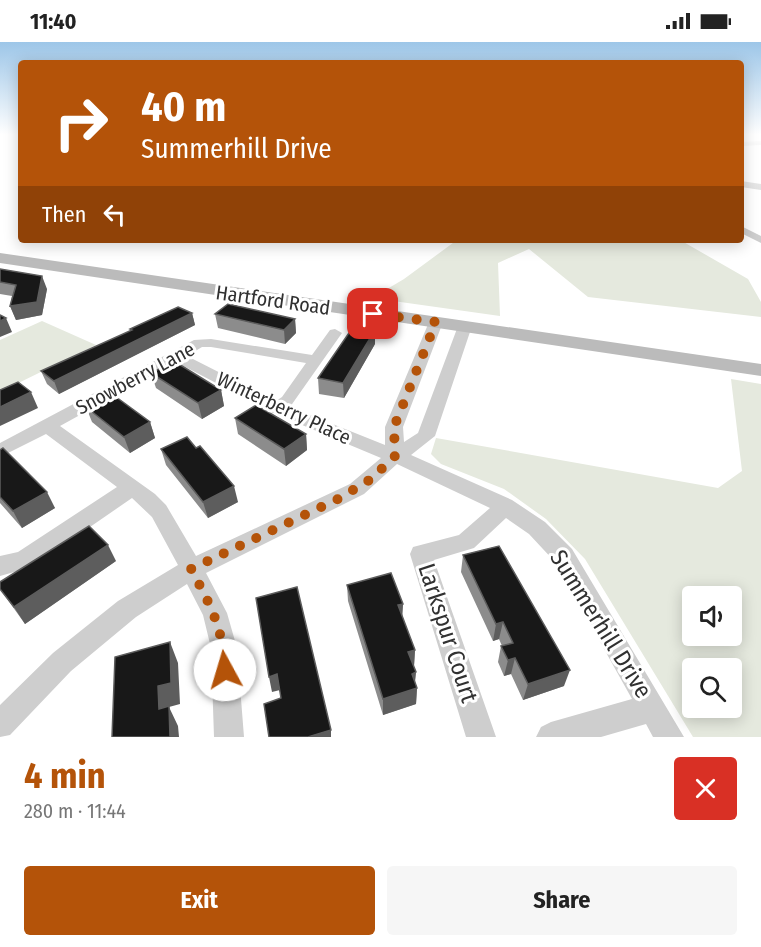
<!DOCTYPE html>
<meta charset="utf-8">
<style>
body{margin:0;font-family:"Fira Sans Condensed",sans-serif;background:#f6f6f6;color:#222;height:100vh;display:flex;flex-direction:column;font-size:22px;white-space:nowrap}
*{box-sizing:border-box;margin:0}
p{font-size:20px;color:#767676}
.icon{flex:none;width:33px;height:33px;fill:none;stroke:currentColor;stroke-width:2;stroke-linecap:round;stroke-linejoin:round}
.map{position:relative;height:695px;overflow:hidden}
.drawer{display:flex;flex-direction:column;background:#fff;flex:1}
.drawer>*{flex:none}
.top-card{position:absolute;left:18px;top:18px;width:726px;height:183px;border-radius:6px;box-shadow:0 3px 15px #0003;background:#b45309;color:#fff;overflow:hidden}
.controls{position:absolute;left:682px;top:544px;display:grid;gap:12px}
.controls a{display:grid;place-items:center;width:60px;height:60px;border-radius:6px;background:#fff;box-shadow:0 3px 15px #0003;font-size:30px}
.pin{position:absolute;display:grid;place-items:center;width:51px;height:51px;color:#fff;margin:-26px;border-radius:12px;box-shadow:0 3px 9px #0006}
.me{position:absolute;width:66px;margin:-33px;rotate:354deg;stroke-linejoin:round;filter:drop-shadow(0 0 4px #0008)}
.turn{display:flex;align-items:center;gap:21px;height:126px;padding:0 24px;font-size:27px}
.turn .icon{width:78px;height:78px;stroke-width:2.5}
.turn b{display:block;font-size:42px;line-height:51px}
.then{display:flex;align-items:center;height:57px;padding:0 24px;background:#0003;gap:12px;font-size:22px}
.round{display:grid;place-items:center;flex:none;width:63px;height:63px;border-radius:6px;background:#f6f6f6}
.head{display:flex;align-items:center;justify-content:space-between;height:102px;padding:0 24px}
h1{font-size:36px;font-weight:700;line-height:45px;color:#b45309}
.primary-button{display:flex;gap:12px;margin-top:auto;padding:12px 24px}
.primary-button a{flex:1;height:69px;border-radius:6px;background:#b45309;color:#fff;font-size:24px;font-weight:700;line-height:69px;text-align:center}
.primary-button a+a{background:#f6f6f6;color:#222}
.status{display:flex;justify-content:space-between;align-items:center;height:42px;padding:0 30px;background:#fff;direction:ltr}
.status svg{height:16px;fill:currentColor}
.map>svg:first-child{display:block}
</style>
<div class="status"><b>11:40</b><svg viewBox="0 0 49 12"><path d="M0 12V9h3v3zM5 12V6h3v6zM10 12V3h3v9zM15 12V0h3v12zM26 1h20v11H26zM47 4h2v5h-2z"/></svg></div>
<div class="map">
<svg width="761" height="695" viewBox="0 0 761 695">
<rect width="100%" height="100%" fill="#fff"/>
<path fill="#e5e9de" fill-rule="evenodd" d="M457,198H680L748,237L761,260V275L588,255L529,207L498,221L500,274L372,256L404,237Z
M42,279L96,303L0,350V298Z
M731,337L761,342V695H693L585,517L546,477L504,447L441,422L431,412L436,396L718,446L742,429ZM693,555H732V594H693ZM693,627H732V666H693Z"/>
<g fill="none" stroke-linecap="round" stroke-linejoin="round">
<path fill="#cecece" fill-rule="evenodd" d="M761,99V103L741,104V100Z
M741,139L761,142V148L741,145Z
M741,184L761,194V201L741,191Z
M436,276L443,280L403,385L404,400L418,391L458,284L465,280L472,284L435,394L411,413L512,458L545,480L572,507L684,695H653L646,682L601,695H536L541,685L551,680L632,657L556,521L529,492L506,476L474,506L434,518L496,695H466L410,512L413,505L459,493L490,466L397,422L364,452L206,531L227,571L237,606L244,695H214L211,606L203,573L187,542L136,575L71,629L10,693L0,695V663L53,611L118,559L178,523L152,475L132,456L32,525L0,534V514L18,510L117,445L46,392L0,415V401L194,298L211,297L312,313L330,288L335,287L342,291L290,365L385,403V385L429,280ZM202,305H211L306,321L282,355L276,359L187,314ZM176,320L271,370L381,416L350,442L196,514L166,463L155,452L60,384Z"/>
<path fill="#bbb" fill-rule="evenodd" d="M0,211L761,322V334L0,221Z"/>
</g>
<path fill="#8c8c8c" d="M0,227L47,247L42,273L16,278L10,264L12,254L0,252Z
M192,271L195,283L59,352L47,342L41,329L130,289V287Z
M215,272L295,277L296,291L285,302L218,286Z
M375,302L344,356L319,352L318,336Z
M151,331L221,348L224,364L202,377L156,346Z
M86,365L150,380L155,396L130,411L92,380Z
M235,376L306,392L307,408L286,424L238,392Z
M161,407L238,460L208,476L166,423Z
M0,408L55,466L22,486L0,461Z
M463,513L564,644L523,658L511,632L504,634L498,620L501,604H502L499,597L493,599L461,530Z
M116,519L25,582L0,547Z
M347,543L403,562L402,574L415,608L414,624H413L416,630L415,641L417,646L416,662L383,673L348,559Z"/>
<path fill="#5d5d5d" d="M42,234L47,247L42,273L16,278L10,264Z
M192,271L195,283L59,352L54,339Z
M6,276L12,290L0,295V279Z
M295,277L296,291L285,302L284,288Z
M375,288V302L344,356L343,341Z
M221,348L224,364L202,377L198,361Z
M31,350L38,366L0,384V365Z
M150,380L155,396L130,411L124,395Z
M306,392L307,408L286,424L284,407Z
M234,444L238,460L208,476L203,460Z
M47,450L55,466L22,486L13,469Z
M108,503L116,519L25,582L14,565Z
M403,562L402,578L398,563Z
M503,580L499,597L493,599L496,582Z
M170,600L178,621L180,662L169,665L178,684L179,695H170L159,667L158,644Z
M415,608L414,624L407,626L408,610Z
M515,616L511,632L504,634L508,618Z
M570,628L564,644L523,658L528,642Z
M416,630L414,646L412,632Z
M277,632L280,648L272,650L269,635Z
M417,646L416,662L383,673V657Z
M331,688V695H308Z"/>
<path fill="#181818" stroke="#5d5d5d" stroke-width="1.5" d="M0,227L42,234L37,260L10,264L16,243L0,240Z
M228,262L295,277L284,288L215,272Z
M178,265L192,271L54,339L41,329L132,288L130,287Z
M0,273L6,276L0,279Z
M353,285L375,288L343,341L318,336Z
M174,319L221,348L198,361L151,331Z
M18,340L31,350L0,365V348Z
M112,352L150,380L124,395L86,365Z
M256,363L306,392L284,407L235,376Z
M187,395L196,406L200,404L234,444L203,460L161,407Z
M3,406L47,450L13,469L0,455V408Z
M89,484L108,503L14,565L0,547V540Z
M499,504L570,628L528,642L515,616L508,618L501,604L513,601L503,580L496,582L463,513Z
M391,531L403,562L398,563L415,608L408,610L416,630L412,632L417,646L383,657L347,543Z
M297,545L331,688L308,695H269L264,662L281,656L277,632L269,635L256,556Z
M170,600L171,641L158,644L159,667L169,664L170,695H112L115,615Z"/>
<linearGradient id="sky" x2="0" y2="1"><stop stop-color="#9dc6e8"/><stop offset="0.49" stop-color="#fff"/><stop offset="1" stop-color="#fff" stop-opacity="0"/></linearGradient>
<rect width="761" height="189" fill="url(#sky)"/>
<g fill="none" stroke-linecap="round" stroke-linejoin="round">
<path stroke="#b45309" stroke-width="10" stroke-dasharray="0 18" d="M225,628C223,586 211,564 191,527L340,456L371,437L395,414L394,385L436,280L373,272"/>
</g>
<g text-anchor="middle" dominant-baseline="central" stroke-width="6" stroke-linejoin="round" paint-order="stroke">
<g font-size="20" fill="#313131" stroke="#fff">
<text transform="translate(273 258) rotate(8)">Hartford Road</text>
<text transform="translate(135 336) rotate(-28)">Snowberry Lane</text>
<text transform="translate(284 366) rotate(25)">Winterberry Place</text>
</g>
<g font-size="24" fill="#313131" stroke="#fff">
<text transform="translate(601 582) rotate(58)">Summerhill Drive</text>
<text transform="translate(448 591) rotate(72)">Larkspur Court</text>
</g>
</g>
</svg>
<div class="controls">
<a><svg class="icon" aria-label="sound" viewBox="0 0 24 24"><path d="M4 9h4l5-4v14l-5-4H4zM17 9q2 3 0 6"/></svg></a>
<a><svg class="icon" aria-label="search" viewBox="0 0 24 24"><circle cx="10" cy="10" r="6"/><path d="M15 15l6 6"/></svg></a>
</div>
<div class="pin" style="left:373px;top:272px;background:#d93025"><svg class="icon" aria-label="arrive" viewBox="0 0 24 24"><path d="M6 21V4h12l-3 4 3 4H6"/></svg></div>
<svg class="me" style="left:225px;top:628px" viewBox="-20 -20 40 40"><circle r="19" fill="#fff"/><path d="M0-13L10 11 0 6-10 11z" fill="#b45309"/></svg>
<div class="top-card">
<div class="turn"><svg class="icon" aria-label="right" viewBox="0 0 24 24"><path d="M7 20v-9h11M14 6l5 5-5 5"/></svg><div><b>40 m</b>Summerhill Drive</div></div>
<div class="then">Then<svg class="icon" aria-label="left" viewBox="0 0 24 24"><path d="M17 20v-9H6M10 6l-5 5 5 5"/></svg></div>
</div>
</div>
<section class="drawer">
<div class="head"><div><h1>4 min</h1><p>280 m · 11:44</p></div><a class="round" style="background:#d93025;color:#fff"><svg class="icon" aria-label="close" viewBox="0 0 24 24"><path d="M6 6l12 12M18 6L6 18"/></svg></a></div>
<div class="primary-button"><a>Exit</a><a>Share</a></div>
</section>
